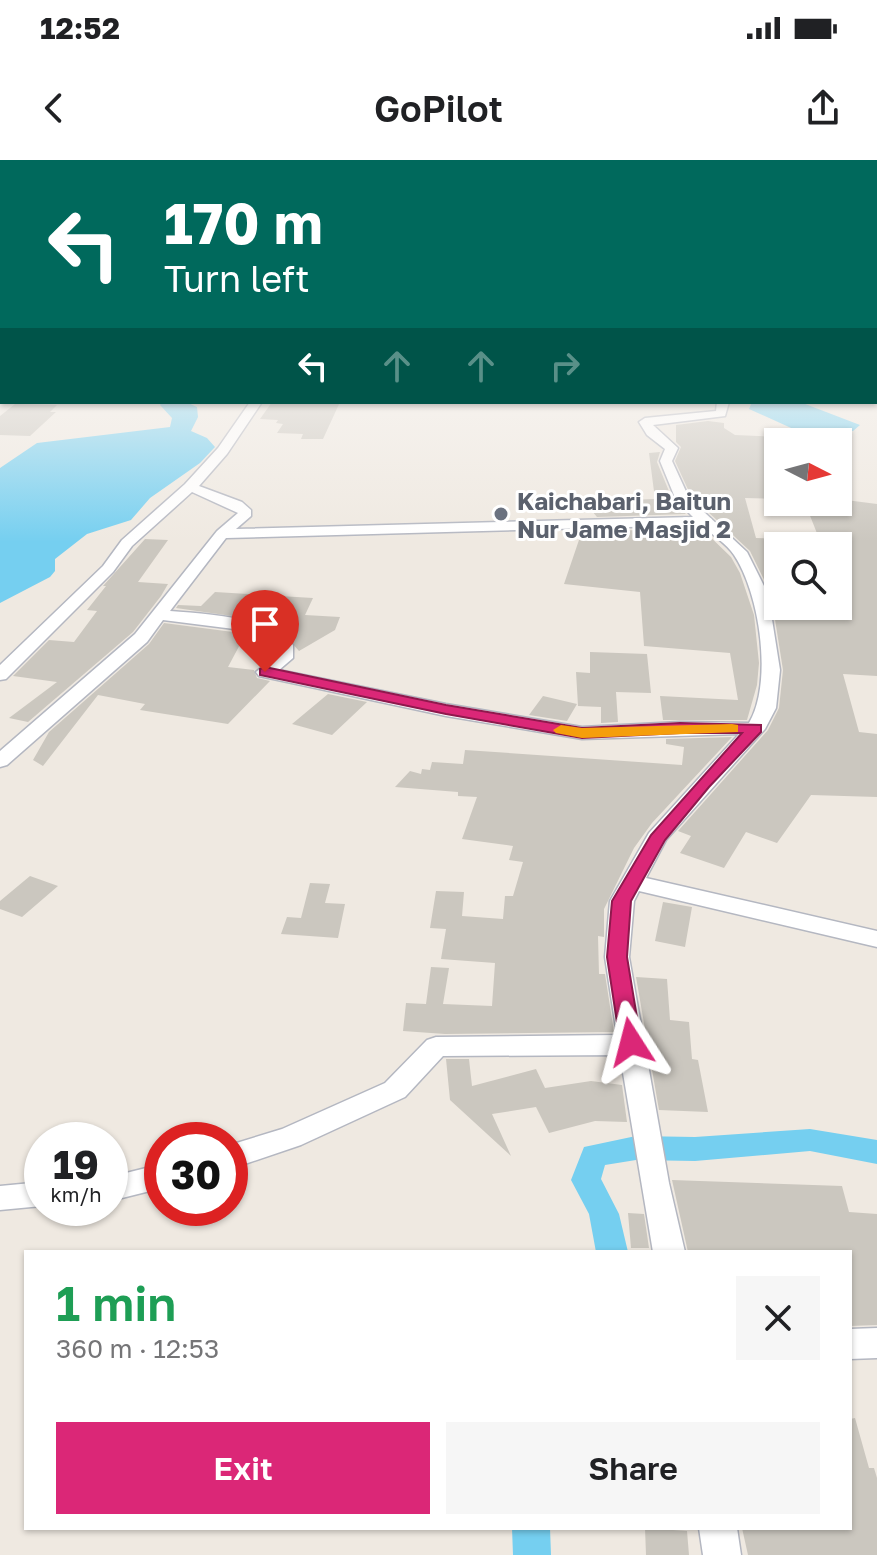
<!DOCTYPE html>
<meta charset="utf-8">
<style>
body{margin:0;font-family:"Golos Text",sans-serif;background:#f6f6f6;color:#202124;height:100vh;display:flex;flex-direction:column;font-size:30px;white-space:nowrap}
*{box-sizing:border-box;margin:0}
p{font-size:26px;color:#757577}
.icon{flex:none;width:44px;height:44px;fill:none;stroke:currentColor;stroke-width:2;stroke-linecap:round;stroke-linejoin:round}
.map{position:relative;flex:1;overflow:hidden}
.panel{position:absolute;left:24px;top:1090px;width:828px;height:280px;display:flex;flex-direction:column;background:#fff;border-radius:0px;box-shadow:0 2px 6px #0004}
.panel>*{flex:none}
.hud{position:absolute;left:0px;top:0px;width:878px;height:244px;box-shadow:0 2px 6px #0004;background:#00695c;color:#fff;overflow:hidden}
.needle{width:52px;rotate:96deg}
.controls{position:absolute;left:764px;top:268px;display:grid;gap:16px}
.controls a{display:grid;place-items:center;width:88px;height:88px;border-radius:0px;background:#fff;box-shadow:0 2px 6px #0004;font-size:40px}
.speed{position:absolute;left:24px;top:962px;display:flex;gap:16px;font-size:40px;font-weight:700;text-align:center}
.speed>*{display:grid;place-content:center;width:104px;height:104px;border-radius:50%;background:#fff;box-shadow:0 2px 6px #0004;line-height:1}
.speed small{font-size:20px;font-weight:400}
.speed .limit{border:12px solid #d22;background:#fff;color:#111}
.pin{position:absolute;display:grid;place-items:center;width:68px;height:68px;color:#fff;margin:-82px -34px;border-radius:50% 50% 50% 0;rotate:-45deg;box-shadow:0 0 8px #0007}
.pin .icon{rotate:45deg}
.me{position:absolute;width:88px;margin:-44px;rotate:351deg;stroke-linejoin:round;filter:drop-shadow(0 0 6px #0008)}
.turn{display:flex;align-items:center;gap:28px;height:168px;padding:0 32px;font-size:36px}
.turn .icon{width:104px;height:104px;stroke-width:2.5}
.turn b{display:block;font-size:56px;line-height:68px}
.lanes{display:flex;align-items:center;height:76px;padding:0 32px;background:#0003;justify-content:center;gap:40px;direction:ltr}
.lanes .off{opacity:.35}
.round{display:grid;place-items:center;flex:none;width:84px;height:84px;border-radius:0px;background:#f6f6f6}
.head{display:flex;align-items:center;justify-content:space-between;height:136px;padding:0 32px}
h1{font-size:48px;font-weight:600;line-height:60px;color:#1e9e55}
.cta{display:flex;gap:16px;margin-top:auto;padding:16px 32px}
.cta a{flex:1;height:92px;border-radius:0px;background:#db2777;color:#fff;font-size:32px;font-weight:600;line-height:92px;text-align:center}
.cta a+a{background:#f6f6f6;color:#202124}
.status{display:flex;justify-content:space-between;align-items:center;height:56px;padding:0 40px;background:#fff;direction:ltr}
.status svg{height:22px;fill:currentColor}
header{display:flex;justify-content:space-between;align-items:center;height:104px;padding:0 32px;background:#fff;font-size:36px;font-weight:600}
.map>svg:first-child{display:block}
</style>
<div class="status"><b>12:52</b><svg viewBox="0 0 49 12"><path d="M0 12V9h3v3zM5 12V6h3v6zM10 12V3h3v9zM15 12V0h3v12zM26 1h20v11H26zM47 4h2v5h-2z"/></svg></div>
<header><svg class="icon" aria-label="back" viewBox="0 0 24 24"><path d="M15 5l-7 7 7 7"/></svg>GoPilot<svg class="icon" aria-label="share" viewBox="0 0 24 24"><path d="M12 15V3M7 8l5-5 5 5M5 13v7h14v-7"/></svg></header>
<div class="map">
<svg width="877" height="1395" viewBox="0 0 877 1395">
<rect width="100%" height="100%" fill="#efe9e1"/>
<path fill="#75cff0" d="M162,242H186L197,247L198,257L191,271L207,278L215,287L200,303L150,338L131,360L87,374L55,399V411L50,417L0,443V308L37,283L170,267L172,258L160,245Z
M752,242H800L860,265L853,271L811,277L749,249Z"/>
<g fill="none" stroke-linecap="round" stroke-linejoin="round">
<path fill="#75cff0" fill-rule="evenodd" d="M810,969L877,980V1004L810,991L695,1001L636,1000L605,1005L601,1019L619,1054L628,1092H596L589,1054L571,1020L584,987L636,976L695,977Z
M512,1368H550L551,1395H513Z"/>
</g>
<path fill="#cbc7bf" d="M272,242H340L323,279H301L303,274L277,273L283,264L276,263L278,260L260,259Z
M15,244L57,245L50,252H56L30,276L0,275V256Z
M708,261L724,263V268L735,275L778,277V339L745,338L756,378L778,379V446H838V386H822L805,343L832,344L838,339L877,344V516L843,514L859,572L877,574V637L811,635L777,683L746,672L724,708L680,693L691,676L678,671L768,570L779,548L783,510L771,434L750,391L691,336L675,301L681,287L676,282V265Z
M660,292L657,302L673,341L686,354L597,357L592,351H627L626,340L655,339L649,293Z
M701,368L731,397L740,413L754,455L759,503L757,525L747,560H663L660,536L738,540L730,493L644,486L640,432L564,424L580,377L613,378L607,371Z
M145,379L168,380L138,422L168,424L161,436L133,472L28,562L9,558L57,522L13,516L49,480L74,482L97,451L87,450L106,426H103Z
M215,432L313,438L305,455L340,457L335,470L299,491L283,473L253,459L176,448L178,445L201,446Z
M164,463L233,472L244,477L228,507L254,510L257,518L270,521L228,564L140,550L145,544L98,535L43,606L33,600L49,572L149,484Z
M590,492L647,494L651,533L616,532L618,562L601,563V547L578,546L576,512L590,513Z
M328,534L367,542L332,575L292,564Z
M543,536L577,544L567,561L529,555Z
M732,577L652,663L634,688L604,749V777L598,776L599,814H605L614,872L445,874L403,871L406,843L426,844L431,807L449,808L443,844L492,846L495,803L441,799L446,769L430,768L436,731L464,732L462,756L503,759L505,736H513L523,702L509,700L513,686L462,679L477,637L458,636V632L395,627L410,611L421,614L422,609L430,610L432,602L463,604L465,590L682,605L684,587L666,584V579Z
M30,716L58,726L22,757L0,749V741Z
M310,723L330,724L325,743L345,744L338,778L281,774L287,757L301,758Z
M663,742L692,747L685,787L655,781Z
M636,817L667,819L670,860L689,862L692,899L698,900L708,952L659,950Z
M446,899H469L472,926L536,909L545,928L591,921L622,925L627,962L595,961L549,973L536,947L492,954L511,996L450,940Z
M672,1020L842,1026L849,1052L877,1054V1165L850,1166V1092H688Z
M628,1053L644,1054L649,1088H631Z
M855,1258L869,1308H874L877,1318V1395H748L742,1368H850V1259Z
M645,1368L687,1371L689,1395H646Z"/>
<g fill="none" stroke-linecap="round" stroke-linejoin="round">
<defs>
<path id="minor" d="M250,242H262L227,294L199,326L242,342L251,350V356L236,369L693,357L676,340L660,301L665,289L647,275L639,262L645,258L716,251L717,242H729L725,256L653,265L678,288L672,301L689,338L747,392L768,434L780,510L776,548L765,569L666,680L646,718L877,771V787L639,731L634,741L629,797L669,1023L685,1092H653L620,895L443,896L405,937L301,985L230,1009V985L282,969L385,923L427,880L436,877L617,875L605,797L610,741L649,673L739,574L582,579L446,556L259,516L256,512L275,496V487L234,469L163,460L147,482L7,605L0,607V591L135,474L217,371L238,353L192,332L132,386L113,412L6,519L0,520V505L103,406L122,380L185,324L218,288ZM702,365C712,375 727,384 734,395C760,434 773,523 749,563L680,562L582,567L446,544L279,510L293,498V485C265,456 208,454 170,451L226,378Z
M162,1004V1028L110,1041V1017Z
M42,1022V1046L0,1050V1026Z
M877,1168V1198L850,1199V1169Z
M699,1368H737L741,1395H703Z"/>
</defs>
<use href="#minor" stroke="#b4b7c1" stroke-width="3"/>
<use href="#minor" fill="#fff" fill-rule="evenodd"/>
</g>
<linearGradient id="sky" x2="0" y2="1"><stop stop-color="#7abfeb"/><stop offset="0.49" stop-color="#f8f5f2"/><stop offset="1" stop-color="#f8f5f2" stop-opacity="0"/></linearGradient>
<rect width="877" height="382" fill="url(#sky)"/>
<path fill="#db2777" stroke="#8e194d" stroke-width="2" d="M265,507L446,545L582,568L680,563L761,565V572L709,627L665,680L631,741L627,797L641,882L638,888H623L620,882L607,797L612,741L651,675L742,573H680L582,578L446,554L260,515V509Z"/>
<path fill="#f59e0b" d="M732,564L738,565V572L582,578L556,573L553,570L561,565L582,568Z"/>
<circle fill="#6b7280" stroke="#fff" stroke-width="3" cx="501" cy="354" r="8"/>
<g text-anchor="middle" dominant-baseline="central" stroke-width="6" stroke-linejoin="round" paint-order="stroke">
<g font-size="24" font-weight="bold" fill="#5b616d" stroke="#fff" text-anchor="start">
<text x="517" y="340">Kaichabari, Baitun<tspan x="517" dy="28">Nur Jame Masjid 2</tspan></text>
</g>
</g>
</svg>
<div class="controls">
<a><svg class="needle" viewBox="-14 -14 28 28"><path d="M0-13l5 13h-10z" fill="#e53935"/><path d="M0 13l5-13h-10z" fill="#757577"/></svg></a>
<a><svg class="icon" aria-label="search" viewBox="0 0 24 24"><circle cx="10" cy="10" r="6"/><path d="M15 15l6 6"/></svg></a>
</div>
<div class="speed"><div>19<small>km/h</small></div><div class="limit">30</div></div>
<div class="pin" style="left:265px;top:512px;background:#d93025"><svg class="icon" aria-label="arrive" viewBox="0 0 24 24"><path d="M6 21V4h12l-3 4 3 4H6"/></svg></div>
<svg class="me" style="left:631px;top:882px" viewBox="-20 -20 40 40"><path d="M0-17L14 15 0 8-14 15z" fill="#db2777" stroke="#fff" stroke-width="4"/></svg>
<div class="hud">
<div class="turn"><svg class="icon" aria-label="left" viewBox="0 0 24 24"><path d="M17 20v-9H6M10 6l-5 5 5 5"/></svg><div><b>170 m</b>Turn left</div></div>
<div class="lanes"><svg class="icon" aria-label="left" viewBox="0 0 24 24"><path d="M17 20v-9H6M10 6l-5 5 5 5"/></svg><svg class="icon off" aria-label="ahead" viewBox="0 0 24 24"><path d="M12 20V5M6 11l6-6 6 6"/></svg><svg class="icon off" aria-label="ahead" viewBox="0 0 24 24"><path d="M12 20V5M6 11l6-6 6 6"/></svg><svg class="icon off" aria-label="right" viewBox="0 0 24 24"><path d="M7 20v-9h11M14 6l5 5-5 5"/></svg></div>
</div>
<section class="panel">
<div class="head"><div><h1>1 min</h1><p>360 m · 12:53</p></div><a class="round"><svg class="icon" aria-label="close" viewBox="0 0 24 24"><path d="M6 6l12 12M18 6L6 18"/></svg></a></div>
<div class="cta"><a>Exit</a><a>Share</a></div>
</section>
</div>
